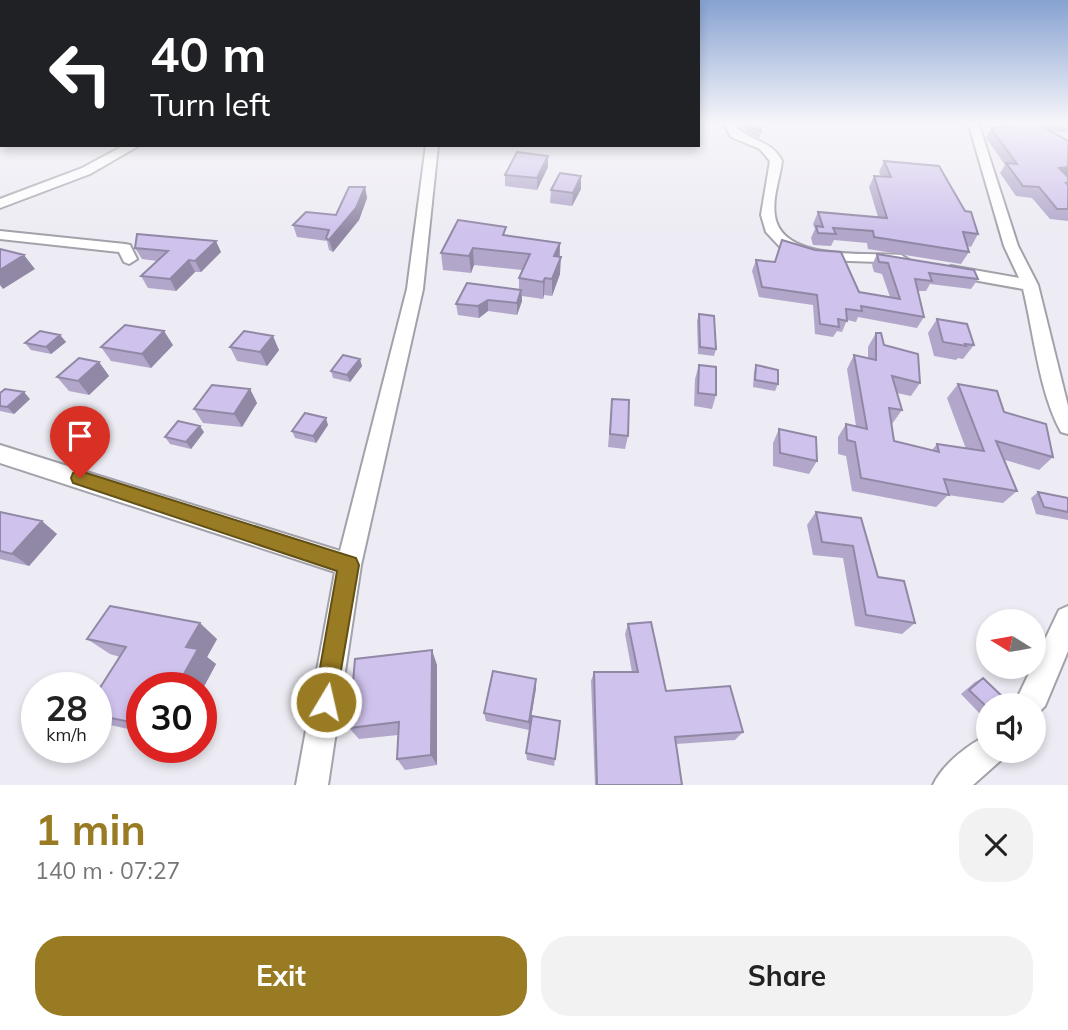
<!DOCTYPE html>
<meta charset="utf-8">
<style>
body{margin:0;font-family:Mulish,sans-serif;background:#f2f2f2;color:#222;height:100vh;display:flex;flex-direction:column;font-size:26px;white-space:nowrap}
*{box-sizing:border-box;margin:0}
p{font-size:23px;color:#767676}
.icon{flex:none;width:38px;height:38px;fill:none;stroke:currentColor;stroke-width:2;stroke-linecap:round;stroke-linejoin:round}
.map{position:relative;height:785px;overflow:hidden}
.drawer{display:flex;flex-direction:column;background:#fff;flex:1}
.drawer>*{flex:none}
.guide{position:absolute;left:0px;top:0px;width:700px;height:147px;box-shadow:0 4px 10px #0003;background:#202124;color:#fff;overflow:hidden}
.needle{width:46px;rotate:281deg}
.controls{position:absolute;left:976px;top:609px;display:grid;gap:14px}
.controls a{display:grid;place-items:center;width:70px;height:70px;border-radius:50%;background:#fff;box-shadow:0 4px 10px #0003;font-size:35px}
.speed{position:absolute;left:21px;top:672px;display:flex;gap:14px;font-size:35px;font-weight:700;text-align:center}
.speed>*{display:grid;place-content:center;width:91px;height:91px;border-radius:50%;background:#fff;box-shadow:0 4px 10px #0003;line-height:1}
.speed small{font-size:18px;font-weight:400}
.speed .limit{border:10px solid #d22;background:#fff;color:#111}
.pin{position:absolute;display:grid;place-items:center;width:60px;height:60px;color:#fff;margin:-72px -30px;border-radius:50% 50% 50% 0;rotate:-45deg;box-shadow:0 0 7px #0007}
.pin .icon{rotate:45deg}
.me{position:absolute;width:77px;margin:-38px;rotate:9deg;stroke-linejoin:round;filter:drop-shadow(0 0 5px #0008)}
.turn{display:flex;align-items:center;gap:24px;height:147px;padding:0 35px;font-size:32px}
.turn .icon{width:91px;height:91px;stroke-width:2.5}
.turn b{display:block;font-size:49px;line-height:60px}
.round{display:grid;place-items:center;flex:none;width:74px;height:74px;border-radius:28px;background:#f2f2f2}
.head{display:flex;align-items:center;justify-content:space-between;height:119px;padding:0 35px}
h1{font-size:42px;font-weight:700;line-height:52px;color:#997b24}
.button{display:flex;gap:14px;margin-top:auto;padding:14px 35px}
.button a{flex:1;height:80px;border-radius:28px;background:#997b24;color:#fff;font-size:28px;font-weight:700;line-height:80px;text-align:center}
.button a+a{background:#f2f2f2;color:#222}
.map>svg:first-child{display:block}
</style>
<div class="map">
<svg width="1068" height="785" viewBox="0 0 1068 785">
<rect width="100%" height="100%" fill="#edebf3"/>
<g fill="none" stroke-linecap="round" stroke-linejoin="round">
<defs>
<path id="minor" d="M723,122H733C745,142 771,138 782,161C780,178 772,198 775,216C782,262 866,252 901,255L909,260L906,263L822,260L780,247L766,232L761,215L770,161L760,149L731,137Z
M968,122H978L1018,246L1038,285L1068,406V434L1061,432C1039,392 1034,334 1023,289L951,276L943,271L951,266L1019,278L1004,246Z
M0,135H2L0,142Z
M125,145H140L90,174L0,208V199L82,168Z
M426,145H438L423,289L361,565L328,785H296L335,572L0,463V445L340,551L407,289Z
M0,231L125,244L130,245L137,259L129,264L124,262L119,252L0,239Z
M1068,606V651L1045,706L1034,717V705H1014L1059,610Z
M989,735V751H1004L1000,761L973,785H933C942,765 969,743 989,735Z"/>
</defs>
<use href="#minor" stroke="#a3a1a9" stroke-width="4"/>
<use href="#minor" fill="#fff" fill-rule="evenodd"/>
</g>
<path fill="#b2a7cb" d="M740,122H759L761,132L759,138L747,132Z
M1008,122H1068V130L1066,133L1051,131L1068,177V221L1050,219L1032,198L1016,196L1000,173L1005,165L986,138L991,128L1005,127Z
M884,161L978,234L971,247L967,246L969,252L961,264L868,249L867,243L834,240L831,246L813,245L811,238L815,229L813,224L818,212L878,217L869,187L874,176H881L879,172Z
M548,167L537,190L505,186V175Z
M365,187L367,198L359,220L333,252L329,250L327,241L297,237L293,225L336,215Z
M581,189L572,206L550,203L551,190Z
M506,235L560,243V274L552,296L544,295L543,299L522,296V301L517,315L488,311L479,318L458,315L456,304L519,290V278L522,270L474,265L471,273L443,270L441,253Z
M135,248L221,252L201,272H195L176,291L148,288L141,276L157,261L142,259Z
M877,254L978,279L971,289L930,284L926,291H918L924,317L917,328L858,317L856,322L847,320L842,332L837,331L833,337L815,334L813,305L759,297L752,271L756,260L859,292L890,297L882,274L874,272L872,265Z
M699,314L716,349L714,356L698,354L697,321Z
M937,319L974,345L963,359L958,358L956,360L934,356L928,333Z
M876,333L884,345L920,383L911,396L897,393L902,410L892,424H891L894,441L932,450L937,444L966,449L947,398L958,384L1004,412L1053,457L1039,470L1005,460L1017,491L1003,503L948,495L936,507L852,491L846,456L838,454V437L846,424L856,426L847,369L854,355L868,358V347Z
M60,335L66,342L51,354L31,350L25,343Z
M173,345L151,368L111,361L101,347Z
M230,347L279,350L267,366L237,361Z
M99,362L109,376L89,395L69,391L57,377Z
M699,365L716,395L712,409L694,406L695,379Z
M756,365L778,384L775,391L753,387L754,372Z
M362,366L350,382L333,378L331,371Z
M250,389L257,403L242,427L203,423L194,409Z
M0,393L30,399L14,414L0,411Z
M612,399L628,436L625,449L608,447Z
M328,425L316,443L295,438L292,431Z
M779,429L817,461L809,474L773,466V443Z
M204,432L191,449L170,444L165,437Z
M1038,492L1068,498V520L1036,514L1031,498Z
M0,512L57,534L29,566L0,559Z
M816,512L861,518L878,577L915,623L902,634L855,626L843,558L813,555L807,525Z
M628,624L666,691L743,732L735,740L676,744L682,785H595L591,681L594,672H632L625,634Z
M87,639H217L207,657L216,664L201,692V688H142V732L110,725L96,718V694L120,657L110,654Z
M437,665V765L405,770L397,759L398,735L359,739L349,728Z
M983,678L989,705V715L984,718L961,694L975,682Z
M536,688L529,730L486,721L484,713Z
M560,721L554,766L527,760L526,753Z"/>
<path fill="#9188a5" d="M548,156V167L537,190V178Z
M1068,167V176L1052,178L1059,168Z
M581,176V189L572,206L573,193Z
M365,187L367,198L359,220L333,252L329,240Z
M216,241L221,252L201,272L195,261Z
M560,243L559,260L554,256Z
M473,248L474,265L471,273L469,256Z
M24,255L35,269L3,289L0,285V270Z
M561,257L560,274L552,296V279Z
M189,260L195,272L176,291L170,279Z
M545,278L544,295L543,299V282Z
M521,290L522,301L517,315V303Z
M488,300V311L479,318L478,306Z
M164,331L173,345L151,368L142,354Z
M60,335L66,342L51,354L46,347Z
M273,336L279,350L267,366L260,352Z
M360,359L362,366L350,382L347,375Z
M99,362L109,376L89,395L78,381Z
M250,389L257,403L242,427L234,414Z
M24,392L30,399L14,414L7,407Z
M326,418L328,425L316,443L313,436Z
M200,426L204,432L191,449L186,442Z
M42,521L57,534L29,566L12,554Z
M200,623L217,639L207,657L216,664L201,692V688H193L181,679L186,647Z
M432,650L437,665V765L431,755Z
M173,678L188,688H168Z
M536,679V688L529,730V722Z
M142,712V727L135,723Z"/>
<path fill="#cfc2ec" stroke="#9188a5" stroke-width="2" d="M746,122H759L761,132L749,126Z
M1011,122H1034L1068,141V167L1059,168L1068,177V183H1066L1068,185V209H1057L1039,187L1023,186L1006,163L1017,164L991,128L1012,126Z
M517,152L548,156L537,178L505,175Z
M884,161L939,166L965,211L971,212L978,234L963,232L969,252L874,237L873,231L833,228L836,234L818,233L816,226L823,227L818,212L887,218L874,176L891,177Z
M560,173L581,176L573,193L551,190Z
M349,187H365L356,208L329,240L326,238L329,230L293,225L306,212L336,215Z
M458,220L506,227L503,235L560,243L554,256L561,257L552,279L545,278L543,282L519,278L530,254L473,248L469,256L441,253Z
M137,234L216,241L195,261L189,260L170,279L141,276L168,251L135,248Z
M782,240L815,250L841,252L859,292L900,299L888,263L879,262L877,254L974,270L978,279L929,273L932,281L915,279L924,317L861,306L862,311L846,309L847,321L838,319L839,327L820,324L817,295L762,287L756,260L775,262Z
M0,249L24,255L0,270Z
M467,283L521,290L517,303L488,300L478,306L456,304Z
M699,314L714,316L716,349L700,347Z
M937,319L967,324L974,345L965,344L966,346L943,342Z
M125,325L164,331L142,354L101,347Z
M40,331L60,335L46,347L25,343Z
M244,331L273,336L260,352L230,347Z
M876,333H881L884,345L918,354L920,383L892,376L902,410L889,408L894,441L939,452L937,444L984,451L958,384L997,391L1004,412L1046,424L1053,457L996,441L1017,491L944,479L949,495L861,478L855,442L847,440L846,424L867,429L854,355L876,360Z
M343,355L360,359L347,375L331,371Z
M79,358L99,362L78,381L57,377Z
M699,365L716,367V395L698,393Z
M756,365L778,370V384L755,380Z
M212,385L250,389L234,414L194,409Z
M5,389L24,392L7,407L0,406V393Z
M612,399L629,400L628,436L610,434Z
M305,413L326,418L313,436L292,431Z
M178,421L200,426L186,442L165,437Z
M779,429L816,437L817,461L780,453Z
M1038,492L1068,498V512L1044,507Z
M0,512L42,521L12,554L0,551Z
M816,512L861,518L878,577L904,581L915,623L866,615L853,546L822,542Z
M110,606L200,623L186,647L198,649L181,679L173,678L168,688H142V712L135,723L96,715V694L126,647L87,639Z
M651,622L666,691L730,686L743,732L675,737L682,785H597L594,672H638L628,624Z
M432,650L431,755L397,759L399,722L349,728L355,659Z
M493,671L536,679L529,722L484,713Z
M983,678L1007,701L1002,705H989V709L969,690Z
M532,716L560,721L555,759L526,753Z"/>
<linearGradient id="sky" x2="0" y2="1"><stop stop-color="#86a2d1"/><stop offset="0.53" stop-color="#f7f6fa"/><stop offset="1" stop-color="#f7f6fa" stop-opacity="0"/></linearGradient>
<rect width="1068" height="232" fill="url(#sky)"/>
<path fill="#997b24" stroke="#635017" stroke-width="2" d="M80,471L356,558L359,565L334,711L326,714L317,711L314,702L337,571L73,483L71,478L73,473Z"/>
</svg>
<div class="controls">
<a><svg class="needle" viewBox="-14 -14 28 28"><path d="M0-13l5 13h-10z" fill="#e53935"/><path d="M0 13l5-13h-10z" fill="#767676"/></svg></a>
<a><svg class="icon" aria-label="sound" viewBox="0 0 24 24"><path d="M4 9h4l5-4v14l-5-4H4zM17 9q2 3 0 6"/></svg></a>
</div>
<div class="speed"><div>28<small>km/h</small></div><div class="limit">30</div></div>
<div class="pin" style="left:80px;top:478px;background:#d93025"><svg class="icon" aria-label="arrive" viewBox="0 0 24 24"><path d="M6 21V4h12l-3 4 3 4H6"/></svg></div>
<svg class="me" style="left:326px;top:702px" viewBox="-20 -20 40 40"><circle r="17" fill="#997b24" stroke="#fff" stroke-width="3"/><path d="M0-11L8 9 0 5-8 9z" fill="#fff"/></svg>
<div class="guide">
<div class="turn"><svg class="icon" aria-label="left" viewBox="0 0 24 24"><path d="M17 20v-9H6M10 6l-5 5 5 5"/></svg><div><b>40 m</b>Turn left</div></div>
</div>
</div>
<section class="drawer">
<div class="head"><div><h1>1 min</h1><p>140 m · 07:27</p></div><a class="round"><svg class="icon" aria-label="close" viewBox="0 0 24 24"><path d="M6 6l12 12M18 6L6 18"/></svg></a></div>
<div class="button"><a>Exit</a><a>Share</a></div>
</section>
